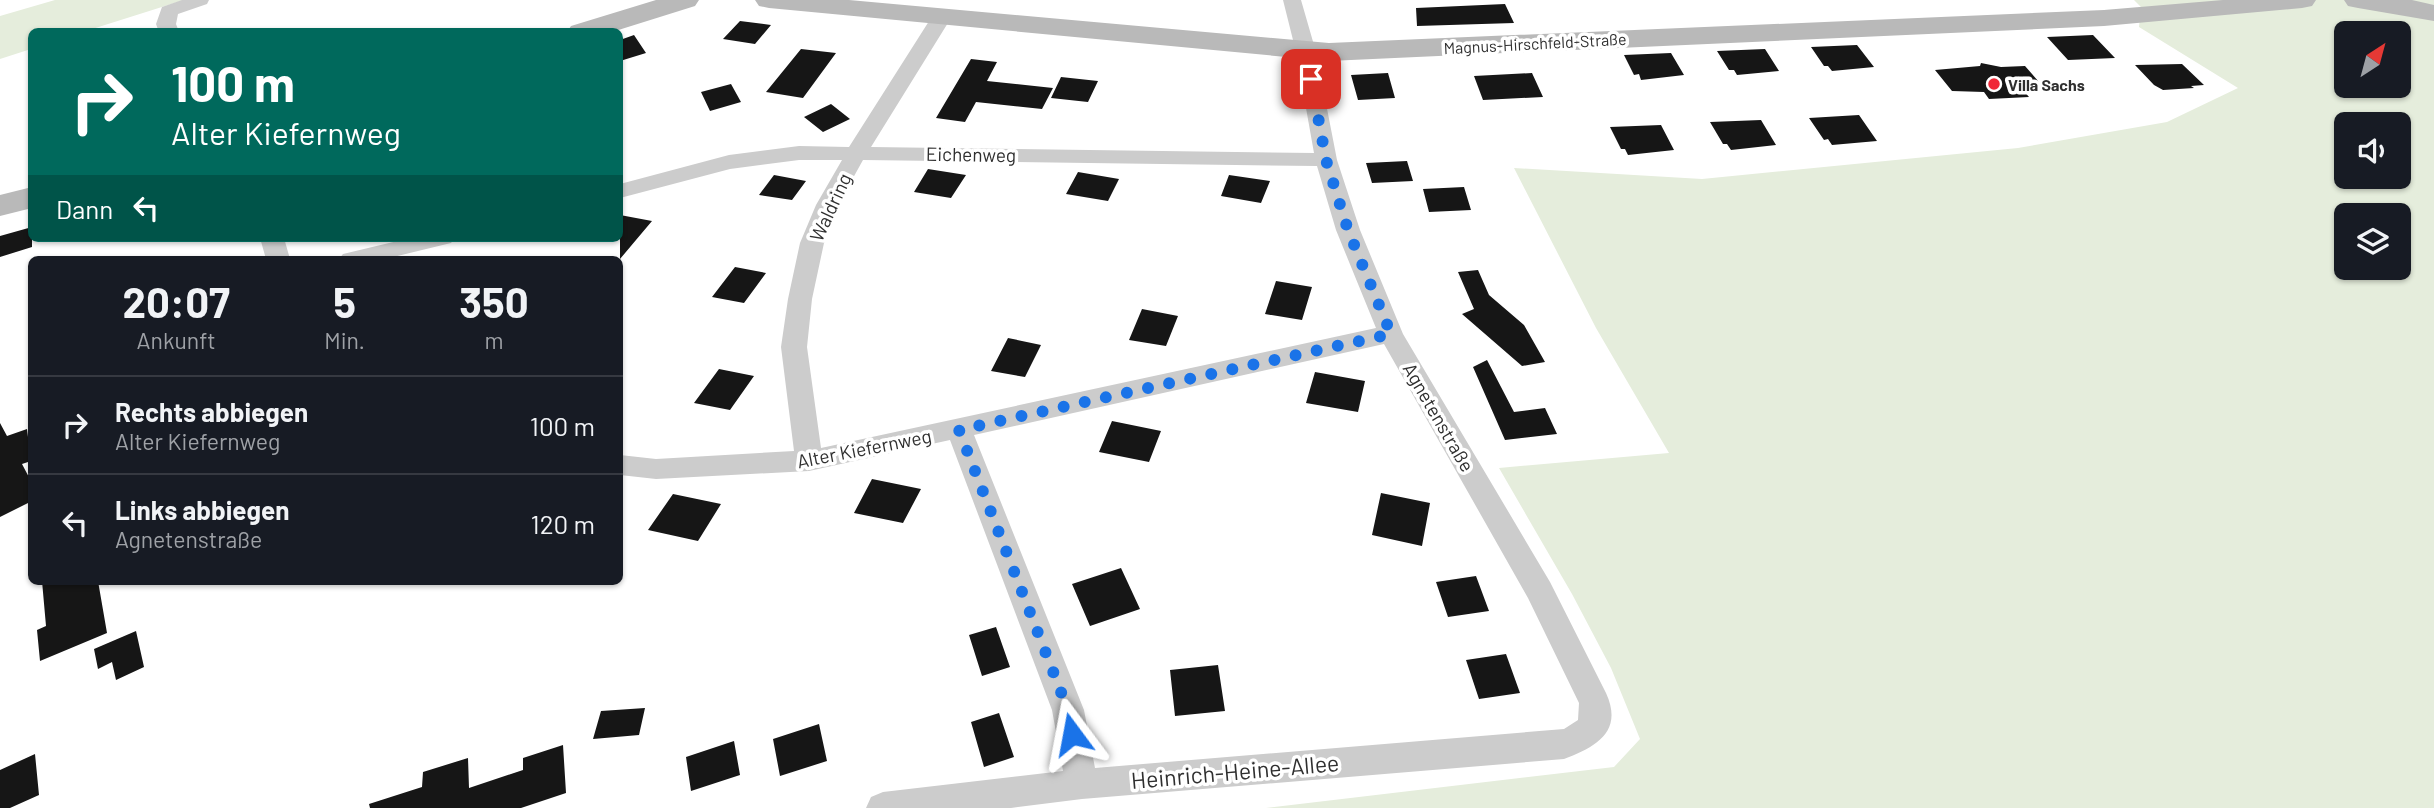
<!DOCTYPE html>
<html lang="de">
<meta charset="utf-8">
<style>
body{margin:0;font-family:Barlow,sans-serif;background:#20242c;color:#f1f3f6;height:100vh;display:flex;flex-direction:column;font-size:26px;white-space:nowrap}
*{box-sizing:border-box;margin:0}
p{font-size:23px;color:#9ea1a6}
.icon{flex:none;width:38px;height:38px;fill:none;stroke:currentColor;stroke-width:2;stroke-linecap:round;stroke-linejoin:round}
.map{position:relative;flex:1;overflow:hidden}
.sheet{position:absolute;left:28px;top:256px;width:595px;height:329px;display:flex;flex-direction:column;background:#171b24;border-radius:10px;box-shadow:0 2px 5px #0004}
.sheet>*{flex:none}
.banner{position:absolute;left:28px;top:28px;width:595px;height:214px;border-radius:10px;box-shadow:0 2px 5px #0004;background:#00695c;color:#fff;overflow:hidden}
.needle{width:46px;rotate:36deg}
.tools{position:absolute;left:2334px;top:21px;display:grid;gap:14px}
.tools a{display:grid;place-items:center;width:77px;height:77px;border-radius:10px;background:#171b24;box-shadow:0 2px 5px #0004;font-size:35px}
.pin{position:absolute;display:grid;place-items:center;width:60px;height:60px;color:#fff;margin:-30px;border-radius:14px;box-shadow:0 4px 10px #0006}
.me{position:absolute;width:77px;margin:-38px;rotate:347deg;stroke-linejoin:round;filter:drop-shadow(0 0 5px #0008)}
.turn{display:flex;align-items:center;gap:24px;height:147px;padding:0 28px;font-size:32px}
.turn .icon{width:91px;height:91px;stroke-width:2.5}
.turn b{display:block;font-size:49px;line-height:60px}
.then{display:flex;align-items:center;height:66px;padding:0 28px;background:#0003;gap:14px;font-size:26px}
.eta{display:flex;justify-content:space-evenly;align-items:center;height:119px;text-align:center}
.eta b{font-size:42px;font-weight:700;line-height:49px}
ul{padding:0;list-style:none}
li{display:flex;align-items:center;gap:21px;height:98px;padding:0 28px;border-top:2px solid #363941}
li div{flex:1}
li b{display:block;font-size:26px}
li em{font-style:normal}
.map>svg:first-child{display:block}
</style>
<div class="map">
<svg width="2434" height="808" viewBox="0 0 2434 808">
<rect width="100%" height="100%" fill="#fff"/>
<path fill="#e5eddc" fill-rule="evenodd" d="M55,0H184L86,31L32,32L31,49L0,59V16Z
M2134,0H2434V808H1266L1614,767L1640,739L1611,668L1572,594L1499,468L1669,453L1596,328L1514,168L1702,179L2018,148L2167,122L2238,88L2139,27L2141,7ZM2347,33H2399V86H2347ZM2347,124H2399V177H2347ZM2347,215H2399V268H2347Z"/>
<path fill="#161616" d="M1505,4L1514,23L1417,26L1416,8Z
M740,21L771,25L755,44L723,39Z
M634,35L646,53L620,61V40Z
M2093,35L2115,58L2068,60L2047,37Z
M1857,45L1874,67L1832,71L1828,66H1824L1811,47Z
M801,49L836,53L803,98L766,92Z
M1765,49L1779,71L1737,75L1734,70H1729L1717,51Z
M1671,53L1684,75L1641,80L1639,74L1634,75L1624,55Z
M971,59L997,62L987,81L1053,88L1042,109L976,102L965,122L936,118Z
M1981,63L2001,67L2025,66L2045,89L2023,90L2029,97L1989,99L1984,92L1952,91L1935,70L1980,66Z
M2182,64L2204,85L2191,86L2194,88L2163,90L2154,85L2135,65Z
M1388,73L1395,98L1358,100L1351,75Z
M1532,73L1543,97L1483,100L1474,76Z
M1061,77L1098,81L1088,102L1051,98Z
M731,84L741,102L710,111L701,92Z
M831,104L850,119L823,132L804,117Z
M1859,115L1877,141L1832,145L1828,139L1824,140L1809,118Z
M1761,120L1776,145L1731,150L1727,144H1723L1710,122Z
M1661,125L1674,150L1628,155L1625,149H1621L1610,127Z
M1407,161L1413,181L1372,183L1366,163Z
M928,169L966,175L951,198L914,192Z
M1078,172L1119,179L1108,201L1066,194Z
M774,175L806,181L792,200L759,195Z
M1229,175L1270,181L1261,203L1221,196Z
M1464,187L1471,210L1429,212L1423,189Z
M620,215L652,221L620,259Z
M32,227V247L0,257V236Z
M735,267L766,273L744,303L712,297Z
M1478,270L1489,295L1524,325L1545,362L1522,366L1462,314L1474,309L1458,272Z
M1276,281L1312,287L1302,320L1265,314Z
M1142,309L1178,316L1166,346L1129,340Z
M1008,338L1041,345L1025,377L991,371Z
M1487,360L1514,412L1545,408L1557,434L1505,440L1473,367Z
M719,369L754,376L730,410L694,403Z
M1315,372L1365,381L1358,412L1306,403Z
M1112,421L1161,431L1149,462L1099,452Z
M0,423L7,436L27,429L31,461L22,464L32,483V501L0,517Z
M872,479L921,489L903,523L854,513Z
M1381,493L1430,503L1422,546L1372,535Z
M673,494L721,504L698,541L648,530Z
M1121,568L1140,609L1090,626L1072,584Z
M1476,576L1489,611L1448,617L1436,582Z
M42,581H98L107,633L40,661L37,630L46,626Z
M996,627L1010,667L982,676L969,635Z
M136,631L144,667L116,680L112,662L98,669L94,649Z
M1506,654L1520,693L1479,699L1466,660Z
M1218,665L1225,711L1175,716L1170,670Z
M645,708L639,735L593,739L601,711Z
M999,713L1014,757L984,767L971,722Z
M819,724L827,761L780,776L773,739Z
M734,741L740,775L691,791L686,757Z
M563,745L566,793L521,808H370L369,804L422,787L423,772L468,758L469,788L523,770V758Z
M35,754L39,795L10,808H0V770Z"/>
<g fill="none" stroke-linecap="round" stroke-linejoin="round">
<path fill="#ccc" fill-rule="evenodd" d="M182,0H209L207,4L178,14L176,24L179,32H159L156,24L162,7Z
M1283,0H1301L1316,52L1337,160L1360,230L1403,334L1550,582L1606,693C1624,732 1595,747 1564,759L1082,799L1011,808H866L871,797L883,792L1063,771L1052,710L950,440L809,471L656,479L620,475V455L656,459L794,451L781,347L788,299L800,243L816,205L842,160H799L730,169L620,198V184L729,155L799,146L849,147L931,18L941,12L951,18L871,147L1314,153L1296,52ZM863,160L1317,166L1336,230L1376,328L821,448L807,347L812,299L824,243L838,205ZM1384,344L1528,598L1579,703L1578,720L1564,729L1095,768L1084,710L974,435Z
M260,238H284L290,259H266Z
M410,238H455L451,243L385,259H339L343,254Z"/>
<path fill="#b9b9b9" fill-rule="evenodd" d="M656,0H699L695,6L612,32H567L571,26Z
M755,0H849L1329,43L2104,10L2223,0H2316L2312,6L2302,8L2104,26L1329,61L769,8L759,6Z
M2344,0H2412L2434,5V21L2358,8L2348,6Z
M32,187V208L0,216V195Z"/>
</g>
<g fill="none" stroke-linecap="round" stroke-linejoin="round">
<path stroke="#1a73e8" stroke-width="12" stroke-dasharray="0 21.6" d="M1072,734L1068,710L959,430L1391,334L1348,230L1326,160L1311,79"/>
</g>
<circle fill="#f02737" stroke="#fff" stroke-width="2.5" cx="1994" cy="84" r="7"/>
<g text-anchor="middle" dominant-baseline="central" stroke-width="7" stroke-linejoin="round" paint-order="stroke">
<g font-size="16" fill="#2f2f2f" stroke="#fff">
<text transform="translate(1535 43) rotate(-3)">Magnus-Hirschfeld-Straße</text>
</g>
<g font-size="16" font-weight="bold" fill="#2f2f2f" stroke="#fff" text-anchor="start">
<text x="2008" y="84">Villa Sachs</text>
</g>
<g font-size="19" fill="#2f2f2f" stroke="#fff">
<text transform="translate(971 154) rotate(1)">Eichenweg</text>
<text transform="translate(830 207) rotate(-65)">Waldring</text>
<text transform="translate(1439 417) rotate(60)">Agnetenstraße</text>
<text transform="translate(864 448) rotate(-11)">Alter Kiefernweg</text>
</g>
<g font-size="23" fill="#2f2f2f" stroke="#fff">
<text transform="translate(1235 771) rotate(-5)">Heinrich-Heine-Allee</text>
</g>
</g>
</svg>
<div class="tools">
<a><svg class="needle" viewBox="-14 -14 28 28"><path d="M0-13l5 13h-10z" fill="#e53935"/><path d="M0 13l5-13h-10z" fill="#9ea1a6"/></svg></a>
<a><svg class="icon" aria-label="sound" viewBox="0 0 24 24"><path d="M4 9h4l5-4v14l-5-4H4zM17 9q2 3 0 6"/></svg></a>
<a><svg class="icon" aria-label="layers" viewBox="0 0 24 24"><path d="M12 4l9 5-9 5-9-5zM3 14l9 5 9-5"/></svg></a>
</div>
<div class="pin" style="left:1311px;top:79px;background:#d93025"><svg class="icon" aria-label="arrive" viewBox="0 0 24 24"><path d="M6 21V4h12l-3 4 3 4H6"/></svg></div>
<svg class="me" style="left:1072px;top:734px" viewBox="-20 -20 40 40"><path d="M0-17L14 15 0 8-14 15z" fill="#1a73e8" stroke="#fff" stroke-width="4"/></svg>
<div class="banner">
<div class="turn"><svg class="icon" aria-label="right" viewBox="0 0 24 24"><path d="M7 20v-9h11M14 6l5 5-5 5"/></svg><div><b>100 m</b>Alter Kiefernweg</div></div>
<div class="then">Dann<svg class="icon" aria-label="left" viewBox="0 0 24 24"><path d="M17 20v-9H6M10 6l-5 5 5 5"/></svg></div>
</div>
<section class="sheet">
<div class="eta">
<div><b>20:07</b><p>Ankunft</p></div>
<div><b>5</b><p>Min.</p></div>
<div><b>350</b><p>m</p></div>
</div>
<ul>
<li><svg class="icon" aria-label="right" viewBox="0 0 24 24"><path d="M7 20v-9h11M14 6l5 5-5 5"/></svg><div><b>Rechts abbiegen</b><p>Alter Kiefernweg</p></div><em>100 m</em></li>
<li><svg class="icon" aria-label="left" viewBox="0 0 24 24"><path d="M17 20v-9H6M10 6l-5 5 5 5"/></svg><div><b>Links abbiegen</b><p>Agnetenstraße</p></div><em>120 m</em></li>
</ul>
</section>
</div>
